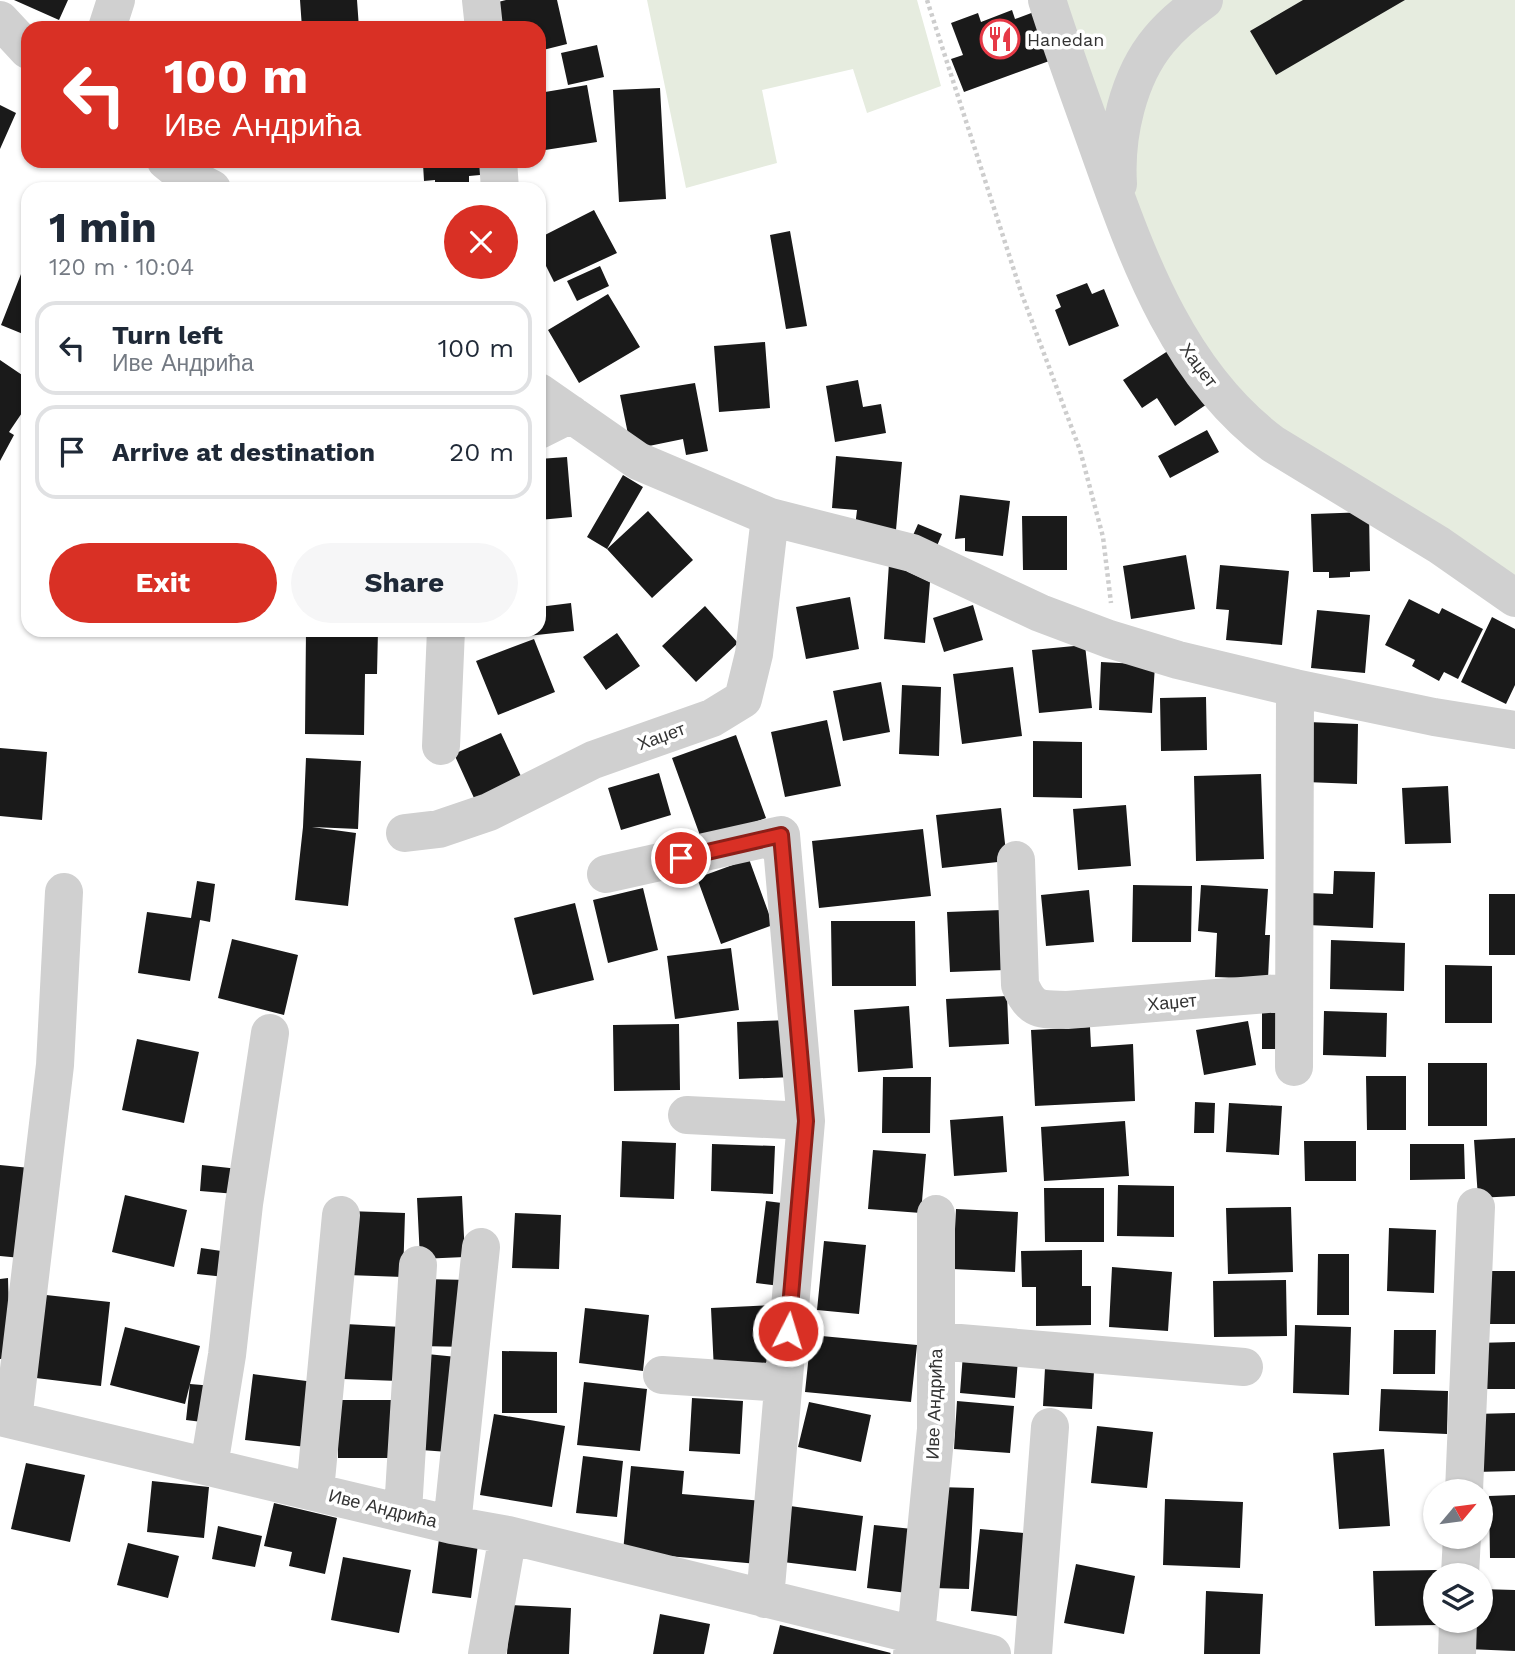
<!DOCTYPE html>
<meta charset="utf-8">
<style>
body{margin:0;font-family:"Work Sans",sans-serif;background:#f6f6f7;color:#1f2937;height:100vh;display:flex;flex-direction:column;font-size:26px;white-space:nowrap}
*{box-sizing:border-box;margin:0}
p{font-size:23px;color:#747a83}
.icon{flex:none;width:38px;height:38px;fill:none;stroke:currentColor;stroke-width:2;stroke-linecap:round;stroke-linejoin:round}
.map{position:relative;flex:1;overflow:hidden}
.panel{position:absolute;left:21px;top:182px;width:525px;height:455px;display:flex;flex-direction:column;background:#fff;border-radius:21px;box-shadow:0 2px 5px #0004}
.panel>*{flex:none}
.hud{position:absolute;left:21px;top:21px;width:525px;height:147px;border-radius:21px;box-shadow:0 2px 5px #0004;background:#d93025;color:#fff;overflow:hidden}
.needle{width:46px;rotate:61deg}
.fabs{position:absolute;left:1423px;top:1479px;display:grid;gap:14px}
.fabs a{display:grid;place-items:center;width:70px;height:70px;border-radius:50%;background:#fff;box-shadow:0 2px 5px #0004;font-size:35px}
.pin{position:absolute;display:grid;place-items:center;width:60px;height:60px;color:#fff;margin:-30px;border:4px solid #fff;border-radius:50%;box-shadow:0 2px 7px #0007}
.me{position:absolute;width:77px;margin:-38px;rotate:5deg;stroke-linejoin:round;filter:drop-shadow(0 0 5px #0008)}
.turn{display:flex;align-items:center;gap:24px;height:147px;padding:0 28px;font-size:32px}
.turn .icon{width:91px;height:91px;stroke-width:2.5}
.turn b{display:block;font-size:49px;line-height:60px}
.round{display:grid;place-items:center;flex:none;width:74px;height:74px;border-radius:37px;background:#f6f6f7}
.overview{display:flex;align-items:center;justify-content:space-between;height:119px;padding:0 28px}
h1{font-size:42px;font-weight:700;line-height:52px}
.button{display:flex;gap:14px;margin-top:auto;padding:14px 28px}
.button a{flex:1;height:80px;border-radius:42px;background:#d93025;color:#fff;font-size:28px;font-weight:700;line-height:80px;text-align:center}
.button a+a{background:#f6f6f7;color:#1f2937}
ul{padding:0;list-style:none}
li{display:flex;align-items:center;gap:21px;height:94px;margin:0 14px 10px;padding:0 14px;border:4px solid #e0e1e3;border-radius:21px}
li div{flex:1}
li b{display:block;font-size:26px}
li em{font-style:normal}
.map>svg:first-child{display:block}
</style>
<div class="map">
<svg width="1515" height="1654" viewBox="0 0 1515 1654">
<rect width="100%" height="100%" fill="#fff"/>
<path fill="#e6ecdf" d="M647,0H917L941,86L867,113L853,69L762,90L777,163L686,188Z
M1045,0H1515V598L1205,377Z"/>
<path fill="#1a1a1a" d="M14,0H68L59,20Z
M300,0H357L359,28H302Z
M506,0H557L567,44L539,51V28H500L494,3Z
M1303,0H1405L1276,75L1250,31Z
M1012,10L1015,19L1034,12L1052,60L964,92L951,59L963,55L951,23L978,13L981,22Z
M597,45L604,77L568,85L561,53Z
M587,85L597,142L545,150L539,114V93Z
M660,88L666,199L619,202L613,90Z
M0,105L16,113L0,149Z
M414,161H480V175L469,176V187L435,189V180L424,181L423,164L414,165Z
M594,210L617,253L554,282L539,252V238Z
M790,231L807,326L786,329L770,235Z
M600,266L609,286L577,301L567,281Z
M21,274L28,277V336L1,325Z
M1087,283L1092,294L1104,289L1119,326L1069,346L1055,310L1061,307L1056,295Z
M608,294L640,347L579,383L548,330Z
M765,342L770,408L719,412L714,346Z
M1174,347L1210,402L1175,426L1157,398L1142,408L1123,380Z
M0,360L28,379V404L9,432L14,435L0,461Z
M858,380L863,407L881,404L886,433L835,442L826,386Z
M695,383L708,451L686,455L683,439L644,447L628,434L620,395Z
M1207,430L1219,452L1170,478L1158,456Z
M836,456L902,462L896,530L855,527L857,510L832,508Z
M567,457L572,517L539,520V459Z
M623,475L643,487L607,549L648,511L693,560L652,598L607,549L587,537Z
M960,495L1010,501L1003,556L965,551V538L955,539Z
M1369,512L1370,571L1350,572V577L1329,578V572H1313L1311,514Z
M1022,516H1067V570H1023Z
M918,524L942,534L934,553L910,542Z
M1186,555L1195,609L1131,619L1123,566Z
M889,563L930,582L925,643L884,639Z
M1220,565L1289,571L1282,645L1226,640L1229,610L1216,609Z
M850,597L859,649L806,659L796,607Z
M1409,599L1439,614L1442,608L1483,629L1458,679L1444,672L1439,681L1412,666L1415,660L1385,645Z
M571,603L574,631L518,637L517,630H539V607Z
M973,605L983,640L944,652L933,618Z
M705,606L738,643L696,682L662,646Z
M1317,610L1370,615L1365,673L1311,668Z
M1492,617L1515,629V685L1506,704L1461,682Z
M306,630H378L377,674H365L364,735L305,734Z
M617,633L640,666L606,690L583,657Z
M534,639L555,692L498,715L476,661Z
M1085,645L1092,708L1039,713L1032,650Z
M1101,662L1155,665L1152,713L1099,710Z
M1013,667L1022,736L962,744L953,674Z
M881,682L890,732L843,741L833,691Z
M902,685L941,687L939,756L899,754Z
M1206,697L1207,750L1161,751L1160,698Z
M827,720L841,786L785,797L771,732Z
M1308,722L1358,724L1357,784L1306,782Z
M501,733L526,787L479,809L454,754Z
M736,735L766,818L702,841L672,758Z
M1033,741L1082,742V798L1033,797Z
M0,748L47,752L42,820L0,816Z
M306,758L361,761L358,829L312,827L356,833L348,906L295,900L303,827Z
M659,773L671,815L621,830L608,788Z
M1261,774L1264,859L1196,861L1194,776Z
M1448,786L1451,843L1405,844L1402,788Z
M1126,805L1131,866L1078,870L1073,809Z
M1001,808L1007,861L942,868L936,815Z
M923,829L931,896L819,908L812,841Z
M749,859L773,925L721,944L697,878Z
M1334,871L1375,872L1373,928L1308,925L1309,893L1333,894Z
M197,881L215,884L210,922L200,920L190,981L138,973L147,912L191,918Z
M1133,885L1192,886L1191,942H1132Z
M1201,885L1268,889L1265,935H1270L1268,979L1215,977L1217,933L1198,931Z
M643,888L658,950L608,963L593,900Z
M1089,890L1094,942L1046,946L1041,895Z
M1489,894H1515V955H1489Z
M575,903L594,980L533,995L514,918Z
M1002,910L1005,970L950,972L947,912Z
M831,921H915L916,986H832Z
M232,939L298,955L284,1015L218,998Z
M1331,940L1405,943L1404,991L1330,989Z
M731,948L739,1010L675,1019L667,956Z
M1445,965L1492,966V1023H1445Z
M1007,996L1009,1044L949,1047L946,999Z
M909,1006L913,1068L858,1072L854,1010Z
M1262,1011H1282V1049H1262Z
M1324,1011L1387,1013L1386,1057L1323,1055Z
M791,1020L794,1077L739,1079L737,1022Z
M1248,1021L1256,1065L1204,1075L1196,1030Z
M679,1024L680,1090L614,1091L613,1025Z
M1090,1027L1091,1047L1133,1044L1135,1101L1035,1106L1031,1030Z
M137,1039L199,1052L184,1123L122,1110Z
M1428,1063H1487V1126H1428Z
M1366,1076H1406V1130H1367Z
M883,1077H931L930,1133H882Z
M1195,1102L1215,1103L1214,1133H1194Z
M1229,1103L1282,1106L1279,1155L1226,1152Z
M1003,1116L1007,1172L954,1176L950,1120Z
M1125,1121L1129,1176L1044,1181L1041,1127Z
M1515,1138V1196L1478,1198L1474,1140Z
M622,1141L676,1143L674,1199L620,1197Z
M1304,1141H1356V1181H1305Z
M712,1144L775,1146L773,1194L711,1191Z
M1410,1144H1464L1465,1179L1410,1180Z
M873,1150L926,1154L921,1213L868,1209Z
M0,1165L30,1168L21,1258L0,1256Z
M202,1165L239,1169L236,1194L200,1191Z
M1118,1185L1174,1186V1237L1117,1236Z
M1044,1188H1104V1242H1045Z
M125,1195L187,1210L174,1267L112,1252Z
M462,1196L465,1257L420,1259L417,1198Z
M766,1201L798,1205L788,1287L756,1283Z
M1291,1207L1293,1272L1228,1274L1226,1208Z
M956,1209L1018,1212L1015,1272L953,1269Z
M348,1211L405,1213L403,1277L347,1275Z
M515,1213L561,1215L559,1269L512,1268Z
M1389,1228L1436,1230L1434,1293L1387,1291Z
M824,1241L866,1245L859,1314L817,1310Z
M201,1248L228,1252L225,1277L197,1274Z
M1082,1250V1286H1091V1325L1036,1326V1287H1022L1021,1251Z
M1318,1254H1349V1315H1317Z
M1112,1267L1172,1272L1168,1331L1109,1327Z
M1485,1271H1515V1324H1485Z
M8,1278L10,1358L0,1359V1279Z
M421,1279L471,1280L469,1347L419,1346Z
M1286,1280L1287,1336L1214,1337L1213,1281Z
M37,1294L110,1302L101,1386L28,1377Z
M775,1305L779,1367L714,1371L711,1308Z
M585,1308L649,1315L643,1371L579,1363Z
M345,1324L402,1327L399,1381L343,1379Z
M1295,1325L1351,1327L1349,1395L1293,1393Z
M125,1327L200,1346L190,1384L214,1386L210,1423L186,1420L190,1384L185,1404L110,1385Z
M1394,1330H1436L1435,1374H1393Z
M811,1335L917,1345L911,1402L805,1392Z
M1515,1342V1389H1476L1475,1343Z
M502,1351L557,1352V1413H502Z
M417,1353L457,1357L448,1452L408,1449Z
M963,1354L1018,1359L1015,1398L960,1393Z
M1045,1368L1094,1371L1092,1409L1043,1406Z
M253,1374L322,1383L315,1448L245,1440Z
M584,1382L647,1389L640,1451L577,1445Z
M1381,1389L1448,1391L1447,1434L1379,1431Z
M692,1398L743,1401L740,1454L689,1451Z
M338,1400H396L397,1458H338Z
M957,1401L1014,1406L1010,1453L954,1449Z
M809,1402L871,1415L861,1462L798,1447Z
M1515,1413V1471L1475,1472L1474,1414Z
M494,1414L565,1426L552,1507L480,1495Z
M1097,1426L1153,1432L1147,1488L1091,1483Z
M1384,1449L1390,1526L1339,1529L1333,1453Z
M583,1456L623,1461L617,1517L576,1513Z
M26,1463L85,1475L70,1542L11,1529Z
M631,1466L684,1471L682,1494L763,1501L758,1564L623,1552Z
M152,1481L209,1487L204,1538L147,1532Z
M937,1487L974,1488L969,1589L932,1588Z
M1515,1495V1558H1490L1489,1496Z
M1165,1499L1243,1502L1240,1568L1163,1565Z
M274,1503L337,1518L325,1574L289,1566L292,1552L264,1546Z
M790,1506L863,1516L856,1571L783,1562Z
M874,1525L922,1530L915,1594L867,1588Z
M218,1526L262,1536L255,1567L212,1559Z
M980,1529L1034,1534L1026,1617L971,1611Z
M439,1539L478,1544L471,1598L432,1593Z
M128,1543L179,1556L168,1598L117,1585Z
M343,1557L411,1570L399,1633L331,1620Z
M1076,1564L1135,1576L1124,1634L1064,1623Z
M1438,1570V1575H1435V1620H1439V1625L1375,1626L1373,1571Z
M1480,1589L1515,1590V1651L1467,1649L1468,1620H1480Z
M1206,1591L1263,1594L1260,1654H1204Z
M510,1605L571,1608L569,1654H507Z
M660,1614L710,1624L704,1654H653Z
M780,1625L891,1653L890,1654H773Z"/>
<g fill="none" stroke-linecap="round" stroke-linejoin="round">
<path stroke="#cdcdcd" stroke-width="4.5" stroke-dasharray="3.5 3.5" stroke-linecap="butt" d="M927,0L1021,292L1080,450L1103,537L1111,603"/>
<path stroke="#d0d0d0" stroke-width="38" d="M481,0L484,28
M1047,0C1064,54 1084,107 1103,161C1140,265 1181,376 1273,444L1439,545L1515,598
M0,20L28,50
M107,28L116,0
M166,161L181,173L212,189
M498,161L500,189
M1118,184C1115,136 1128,77 1159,40C1172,24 1187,12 1204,0
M539,392L638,461L770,517L912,553L1040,613L1109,639L1178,660L1295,688L1434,717L1515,730
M539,430L571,414
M441,746L446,630
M405,833L439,829L489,812L593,760L712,718L743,699L754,654L770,517
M1016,860L1020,985C1032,1012 1040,1009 1067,1010L1293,992
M606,874L781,835L806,1121L765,1599
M1294,1067L1295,688
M687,1115L806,1121
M936,1341L1244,1367
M662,1375L783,1383
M0,1417L452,1525L508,1535L992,1654
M13,1420L55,1065L64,892
M209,1466L227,1355L244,1204L270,1033
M315,1491L341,1215
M1464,1491L1476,1207
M403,1511L418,1265
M452,1525L481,1247
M1460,1575L1462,1536
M487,1654L508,1535
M912,1654L916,1635L936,1429V1214
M1033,1654L1050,1427
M1457,1654L1458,1620"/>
</g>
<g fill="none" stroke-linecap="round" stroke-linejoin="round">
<defs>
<path id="route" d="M681,858L781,835L806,1121L788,1331"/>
</defs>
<use href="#route" stroke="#8d1f18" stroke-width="18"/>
<use href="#route" stroke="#d93025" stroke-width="12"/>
</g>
<defs>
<symbol id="restaurant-ring" viewBox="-11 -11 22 22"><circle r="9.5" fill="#fff" stroke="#e63946" stroke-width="1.5"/><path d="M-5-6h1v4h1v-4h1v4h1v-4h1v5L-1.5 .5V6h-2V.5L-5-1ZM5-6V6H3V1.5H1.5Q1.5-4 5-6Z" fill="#e63946"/></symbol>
</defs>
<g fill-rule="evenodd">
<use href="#restaurant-ring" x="978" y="17" width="44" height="44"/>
</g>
<g text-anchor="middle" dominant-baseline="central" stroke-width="7" stroke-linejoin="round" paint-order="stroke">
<g font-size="18" fill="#333" stroke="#fff" text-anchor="start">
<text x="1027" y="39">Hanedan</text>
</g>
<g font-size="18" fill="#333" stroke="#fff">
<text transform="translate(1199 365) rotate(53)">Хаџет</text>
<text transform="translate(661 736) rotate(-20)">Хаџет</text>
<text transform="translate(1172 1002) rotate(-5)">Хаџет</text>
<text transform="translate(934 1404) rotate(-88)">Иве Андрића</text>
<text transform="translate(383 1508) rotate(14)">Иве Андрића</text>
</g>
</g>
</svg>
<div class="fabs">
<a><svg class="needle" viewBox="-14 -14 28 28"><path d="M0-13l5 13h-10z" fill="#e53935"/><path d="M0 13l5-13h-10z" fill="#747a83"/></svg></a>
<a><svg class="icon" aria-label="layers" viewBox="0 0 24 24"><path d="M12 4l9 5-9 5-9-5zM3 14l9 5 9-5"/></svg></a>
</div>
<div class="pin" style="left:681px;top:858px;background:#d93025"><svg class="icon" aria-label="arrive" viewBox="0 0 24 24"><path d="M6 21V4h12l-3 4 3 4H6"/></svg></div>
<svg class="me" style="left:788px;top:1331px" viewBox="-20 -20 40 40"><circle r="17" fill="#d93025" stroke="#fff" stroke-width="3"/><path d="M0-11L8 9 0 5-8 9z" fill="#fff"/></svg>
<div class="hud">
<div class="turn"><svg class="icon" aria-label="left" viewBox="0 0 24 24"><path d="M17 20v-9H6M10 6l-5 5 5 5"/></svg><div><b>100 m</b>Иве Андрића</div></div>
</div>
<section class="panel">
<div class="overview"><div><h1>1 min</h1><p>120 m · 10:04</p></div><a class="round" style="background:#d93025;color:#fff"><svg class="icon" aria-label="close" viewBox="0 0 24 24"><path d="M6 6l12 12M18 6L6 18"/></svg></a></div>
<ul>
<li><svg class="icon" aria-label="left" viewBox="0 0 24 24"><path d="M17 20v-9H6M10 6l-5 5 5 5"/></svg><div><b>Turn left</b><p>Иве Андрића</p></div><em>100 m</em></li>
<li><svg class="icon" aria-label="arrive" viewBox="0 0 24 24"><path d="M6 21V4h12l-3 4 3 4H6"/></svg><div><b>Arrive at destination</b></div><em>20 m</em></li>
</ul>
<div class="button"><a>Exit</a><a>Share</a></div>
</section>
</div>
